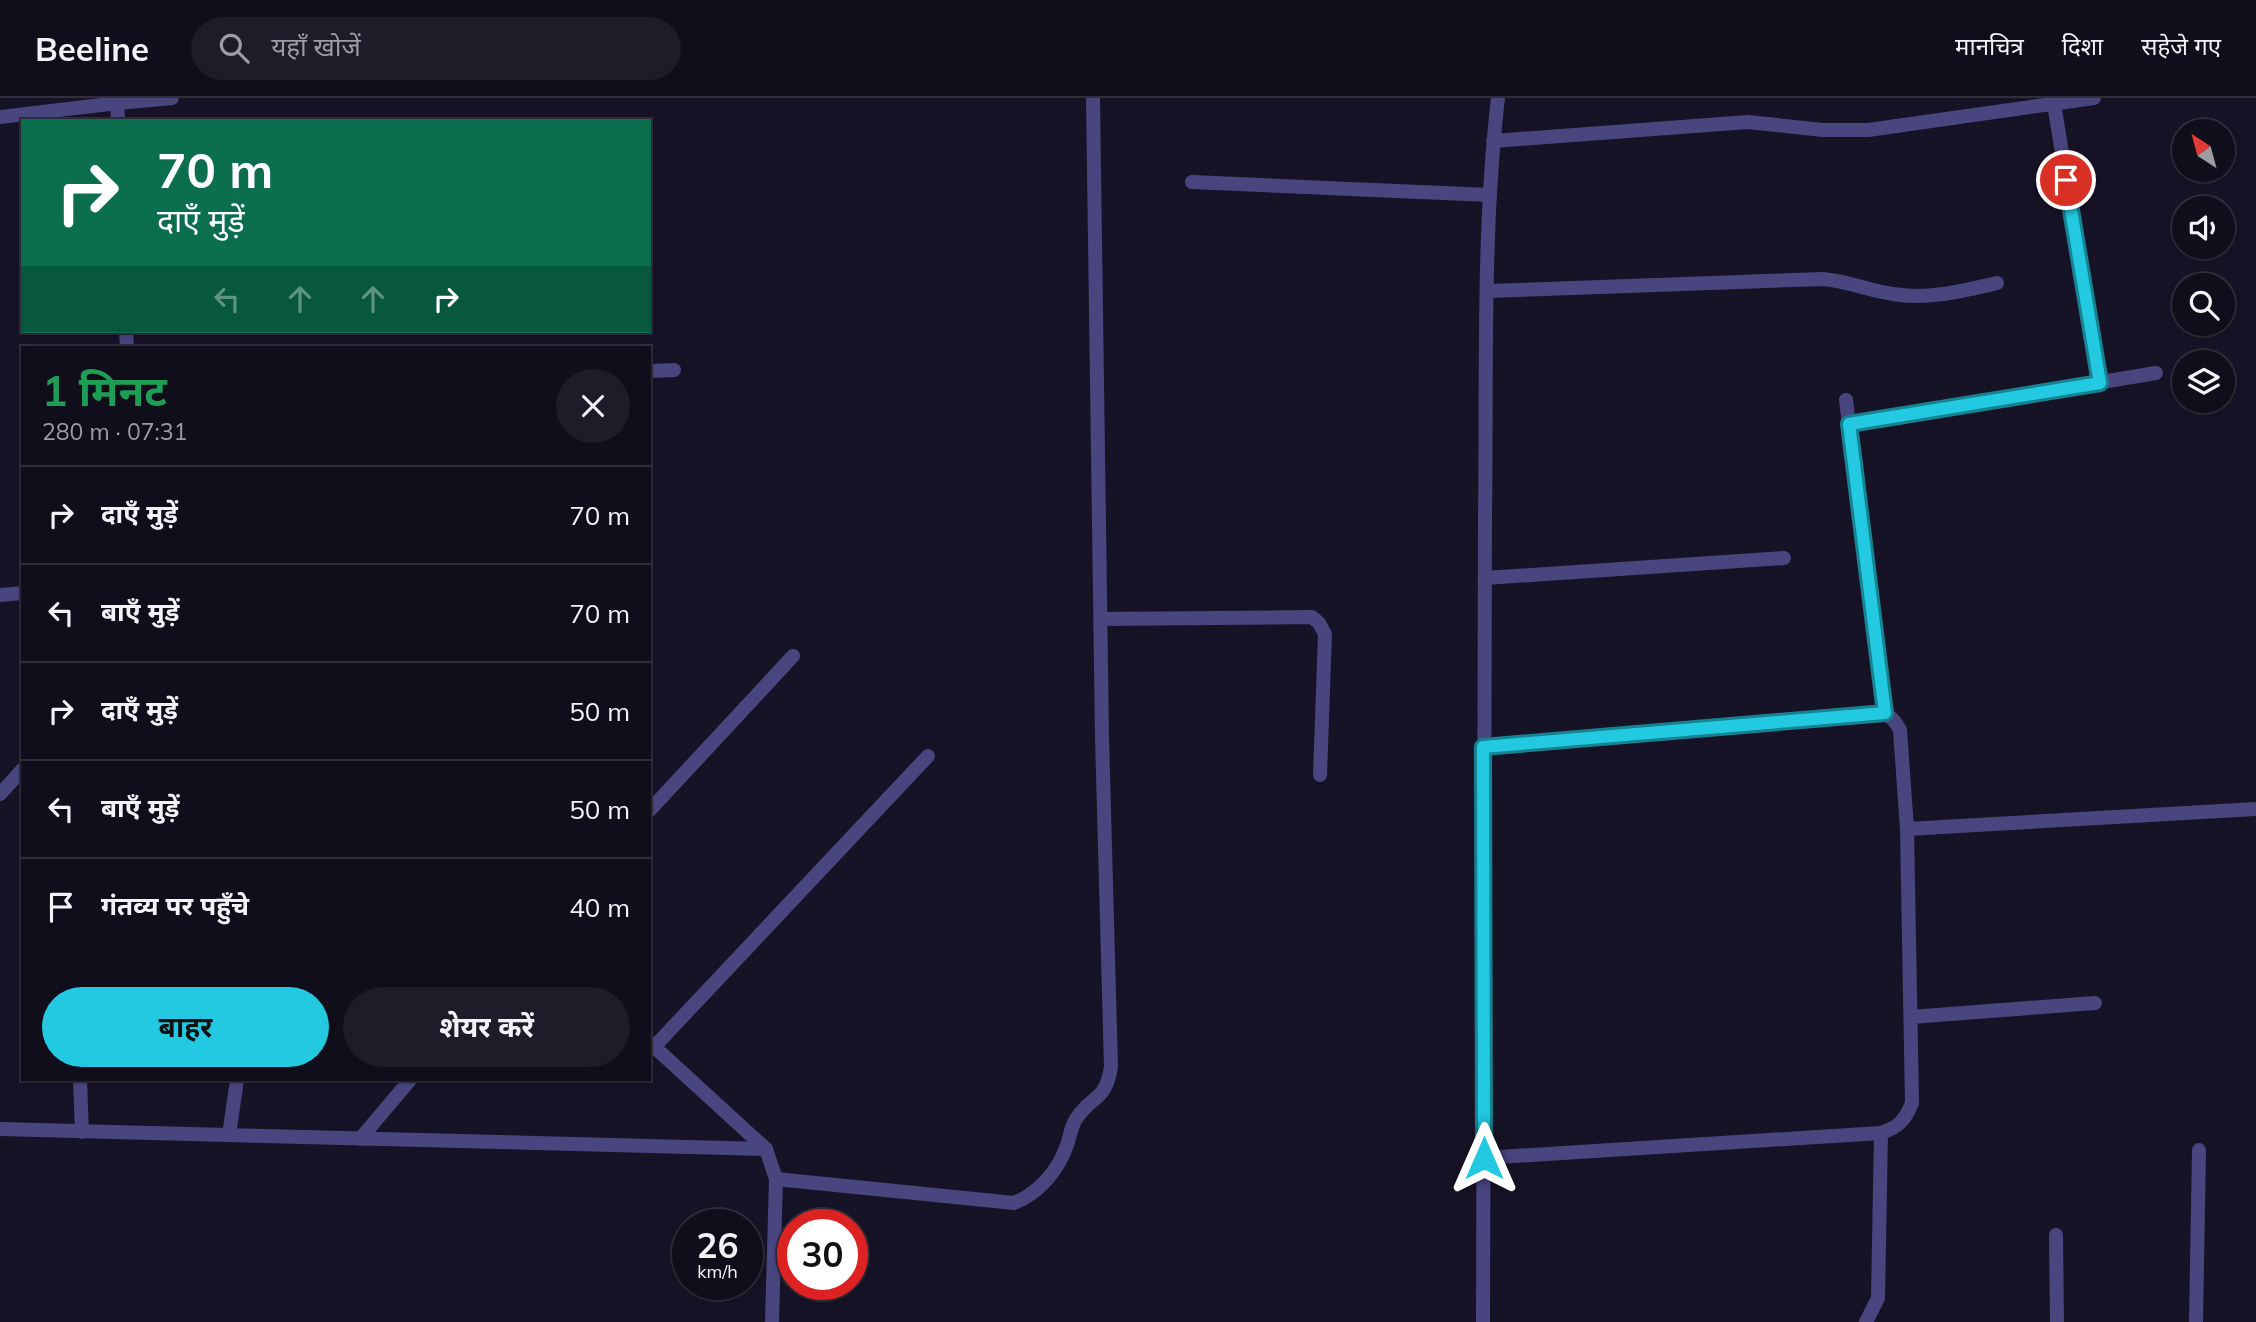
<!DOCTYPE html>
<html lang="hi">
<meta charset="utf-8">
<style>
body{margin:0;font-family:Mulish,"Noto Sans Devanagari",sans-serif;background:#1e1c29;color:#f1f3f6;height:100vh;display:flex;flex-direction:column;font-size:26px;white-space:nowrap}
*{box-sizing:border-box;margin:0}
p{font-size:23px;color:#9c9ca3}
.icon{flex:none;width:38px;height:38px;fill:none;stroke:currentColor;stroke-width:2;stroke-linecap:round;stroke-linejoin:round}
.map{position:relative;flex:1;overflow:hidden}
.details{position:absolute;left:21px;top:248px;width:630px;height:735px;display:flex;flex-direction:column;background:#110e1c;border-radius:0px;box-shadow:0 2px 5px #0004,0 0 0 2px #302e3b}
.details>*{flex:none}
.guide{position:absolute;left:21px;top:21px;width:630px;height:214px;border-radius:0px;box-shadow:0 2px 5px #0004,0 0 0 2px #302e3b;background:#0b6e4f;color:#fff;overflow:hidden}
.needle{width:46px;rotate:324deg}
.controls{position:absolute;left:2172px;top:21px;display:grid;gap:14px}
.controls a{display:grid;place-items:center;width:63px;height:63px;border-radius:50%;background:#110e1c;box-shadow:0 2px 5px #0004,0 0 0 2px #302e3b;font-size:35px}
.speed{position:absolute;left:672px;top:1111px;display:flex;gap:14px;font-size:35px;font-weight:700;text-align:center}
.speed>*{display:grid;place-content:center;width:91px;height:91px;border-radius:50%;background:#110e1c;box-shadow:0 2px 5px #0004,0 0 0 2px #302e3b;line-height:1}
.speed small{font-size:18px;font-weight:400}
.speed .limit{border:10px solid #d22;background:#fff;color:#111}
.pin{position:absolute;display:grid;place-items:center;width:60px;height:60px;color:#fff;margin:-30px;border:4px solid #fff;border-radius:50%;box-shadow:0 2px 7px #0007}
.me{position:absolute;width:77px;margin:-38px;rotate:0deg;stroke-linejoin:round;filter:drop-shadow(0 0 5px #0008)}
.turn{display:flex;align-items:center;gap:24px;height:147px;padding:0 21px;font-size:32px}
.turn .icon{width:91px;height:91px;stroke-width:2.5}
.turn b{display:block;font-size:49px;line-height:60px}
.lanes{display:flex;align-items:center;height:66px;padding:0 21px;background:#0003;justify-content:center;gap:35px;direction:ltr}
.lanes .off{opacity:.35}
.round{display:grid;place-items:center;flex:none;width:74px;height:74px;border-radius:37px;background:#1e1c29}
.headline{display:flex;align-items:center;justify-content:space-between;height:119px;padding:0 21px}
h1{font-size:42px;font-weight:700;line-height:52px;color:#1e9e55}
.cta{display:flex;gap:14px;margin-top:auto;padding:14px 21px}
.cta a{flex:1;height:80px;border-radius:42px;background:#22c9e1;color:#111;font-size:28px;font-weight:700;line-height:80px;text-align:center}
.cta a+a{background:#1e1c29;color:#f1f3f6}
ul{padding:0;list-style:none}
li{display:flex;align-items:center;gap:21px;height:98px;padding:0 21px;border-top:2px solid #302e3b}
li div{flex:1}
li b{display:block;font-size:26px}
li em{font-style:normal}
header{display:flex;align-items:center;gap:42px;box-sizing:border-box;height:98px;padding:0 35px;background:#110e1c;border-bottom:2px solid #302e3b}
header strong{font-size:33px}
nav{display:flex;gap:38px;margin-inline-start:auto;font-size:24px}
.search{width:490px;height:63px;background:#1e1c29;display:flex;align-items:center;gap:18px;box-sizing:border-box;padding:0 24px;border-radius:38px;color:#9c9ca3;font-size:26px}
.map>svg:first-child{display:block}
</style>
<header>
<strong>Beeline</strong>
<div class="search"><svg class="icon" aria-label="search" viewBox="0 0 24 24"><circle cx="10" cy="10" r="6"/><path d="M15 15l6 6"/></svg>यहाँ खोजें</div>
<nav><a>मानचित्र</a><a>दिशा</a><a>सहेजे गए</a></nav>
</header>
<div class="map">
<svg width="2256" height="1224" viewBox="0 0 2256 1224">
<rect width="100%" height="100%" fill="#171326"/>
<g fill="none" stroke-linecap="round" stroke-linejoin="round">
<path stroke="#48457f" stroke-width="14" d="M0,19L118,5
M1866,1224L1878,1200L1881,1035"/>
<path stroke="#48457f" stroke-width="14" d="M118,5L172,0
M2054,6L2100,285
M1493,43L1748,24L1823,32H1868L2094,0
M1192,84L1489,97
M1488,193L1823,181C1848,183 1869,193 1893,196C1928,202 1962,193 1997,185
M649,273L674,272
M1846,302L1885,615
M1849,326L2156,275
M1485,480L1784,460
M0,497L23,495
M1100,521L1312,519L1319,525L1325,536L1320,677
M1483,649L1873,615C1888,615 1893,619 1900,632L1907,731L1912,1005C1905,1022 1899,1029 1881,1035L1484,1060
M0,696L23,671
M649,713L793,558
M1907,731L2256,711
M1911,919L2095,905
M654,949L928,658
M80,982L82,1034
M0,1031L766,1051
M229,1037L237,982
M360,1041L410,982
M776,1081L1014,1105C1039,1095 1058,1073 1067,1047C1070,1038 1071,1029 1076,1021C1092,996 1105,1005 1111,969L1102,639L1093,0
M2056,1137L2057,1224
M1483,1224C1485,955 1483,687 1485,418C1487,279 1482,138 1498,0
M2196,1224L2199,1052"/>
<path stroke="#48457f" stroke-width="14" d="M117,0L118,23
M126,233L127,250
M649,944L766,1051L776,1081L772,1224"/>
</g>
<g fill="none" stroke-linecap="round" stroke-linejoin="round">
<defs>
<path id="route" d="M1484,1060L1483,649L1885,615L1849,326L2100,285L2066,82"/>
</defs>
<use href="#route" stroke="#168392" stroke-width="18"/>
<use href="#route" stroke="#22c9e1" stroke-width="12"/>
</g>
</svg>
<div class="controls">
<a><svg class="needle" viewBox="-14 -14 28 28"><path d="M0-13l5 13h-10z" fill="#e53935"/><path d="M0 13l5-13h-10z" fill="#9c9ca3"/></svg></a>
<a><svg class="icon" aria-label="sound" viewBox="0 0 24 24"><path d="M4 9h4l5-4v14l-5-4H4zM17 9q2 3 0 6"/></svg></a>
<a><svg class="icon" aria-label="search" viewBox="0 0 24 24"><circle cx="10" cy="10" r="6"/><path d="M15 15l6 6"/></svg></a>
<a><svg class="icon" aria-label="layers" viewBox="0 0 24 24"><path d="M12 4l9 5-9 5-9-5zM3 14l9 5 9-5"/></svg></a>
</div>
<div class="speed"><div>26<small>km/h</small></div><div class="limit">30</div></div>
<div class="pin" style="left:2066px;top:82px;background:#d93025"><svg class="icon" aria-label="arrive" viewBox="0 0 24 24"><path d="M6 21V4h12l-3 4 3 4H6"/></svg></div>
<svg class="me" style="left:1484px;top:1060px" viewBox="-20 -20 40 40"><path d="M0-17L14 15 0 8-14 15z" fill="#22c9e1" stroke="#fff" stroke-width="4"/></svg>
<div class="guide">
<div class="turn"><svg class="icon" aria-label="right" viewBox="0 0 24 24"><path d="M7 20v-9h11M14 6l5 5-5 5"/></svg><div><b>70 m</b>दाएँ मुड़ें</div></div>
<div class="lanes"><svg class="icon off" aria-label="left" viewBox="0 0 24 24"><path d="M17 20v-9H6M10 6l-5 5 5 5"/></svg><svg class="icon off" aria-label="ahead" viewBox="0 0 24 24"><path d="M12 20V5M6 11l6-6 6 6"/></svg><svg class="icon off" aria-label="ahead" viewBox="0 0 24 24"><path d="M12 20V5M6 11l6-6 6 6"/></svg><svg class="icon" aria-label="right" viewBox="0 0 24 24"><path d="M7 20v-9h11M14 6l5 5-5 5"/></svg></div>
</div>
<section class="details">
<div class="headline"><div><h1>1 मिनट</h1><p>280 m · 07:31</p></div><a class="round"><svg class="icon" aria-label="close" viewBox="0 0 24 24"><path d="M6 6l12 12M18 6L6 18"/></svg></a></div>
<ul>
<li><svg class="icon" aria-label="right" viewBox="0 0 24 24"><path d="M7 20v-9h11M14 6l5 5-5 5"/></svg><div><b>दाएँ मुड़ें</b></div><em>70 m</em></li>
<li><svg class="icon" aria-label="left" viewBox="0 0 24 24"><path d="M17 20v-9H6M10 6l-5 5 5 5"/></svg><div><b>बाएँ मुड़ें</b></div><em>70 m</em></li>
<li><svg class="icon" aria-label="right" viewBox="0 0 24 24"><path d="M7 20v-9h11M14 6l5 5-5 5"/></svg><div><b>दाएँ मुड़ें</b></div><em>50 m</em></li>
<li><svg class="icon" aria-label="left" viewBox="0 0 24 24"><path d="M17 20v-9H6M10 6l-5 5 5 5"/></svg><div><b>बाएँ मुड़ें</b></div><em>50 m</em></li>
<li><svg class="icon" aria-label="arrive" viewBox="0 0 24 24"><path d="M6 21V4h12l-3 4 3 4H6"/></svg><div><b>गंतव्य पर पहुँचे</b></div><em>40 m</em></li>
</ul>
<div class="cta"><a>बाहर</a><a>शेयर करें</a></div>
</section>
</div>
